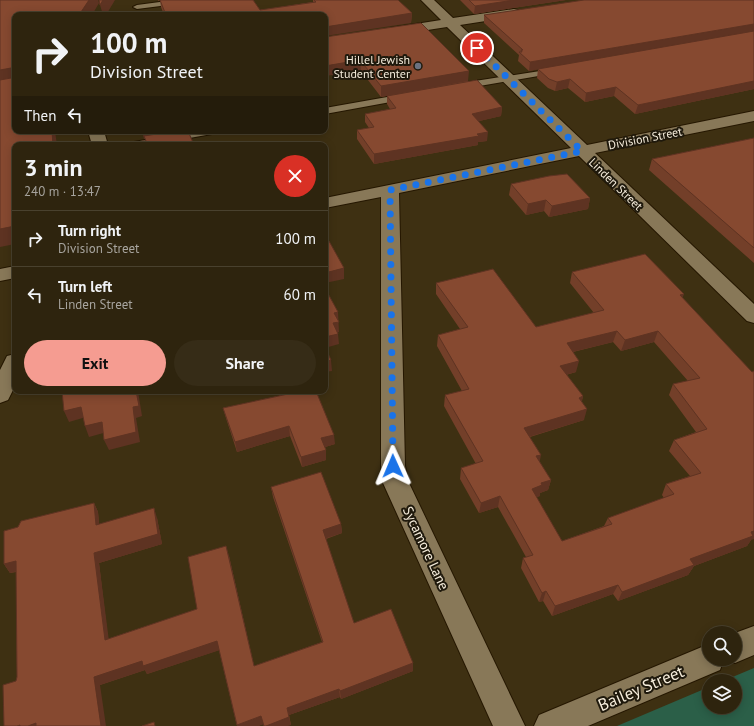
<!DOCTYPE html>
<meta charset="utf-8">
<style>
body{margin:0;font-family:"PT Sans",sans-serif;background:#362c17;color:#f1f3f6;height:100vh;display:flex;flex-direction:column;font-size:15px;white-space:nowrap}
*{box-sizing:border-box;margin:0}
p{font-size:13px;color:#a7a49e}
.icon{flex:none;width:22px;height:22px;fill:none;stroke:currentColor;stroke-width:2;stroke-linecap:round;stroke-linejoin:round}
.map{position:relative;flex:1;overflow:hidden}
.sheet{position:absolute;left:12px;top:142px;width:316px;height:252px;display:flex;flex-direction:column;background:#2e240e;border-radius:8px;box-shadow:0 2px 10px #0003,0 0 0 1px #49412e}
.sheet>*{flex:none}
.guide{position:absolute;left:12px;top:12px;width:316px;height:122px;border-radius:8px;box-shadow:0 2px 10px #0003,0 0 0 1px #49412e;background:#2e240e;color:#f1f3f6;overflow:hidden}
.controls{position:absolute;left:702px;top:626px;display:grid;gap:8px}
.controls a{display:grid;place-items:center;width:40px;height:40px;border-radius:50%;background:#2e240e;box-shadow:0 2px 10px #0003,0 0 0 1px #49412e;font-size:20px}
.pin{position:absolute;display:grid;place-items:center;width:34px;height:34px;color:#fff;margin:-17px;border:2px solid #fff;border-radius:50%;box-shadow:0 1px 4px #0007}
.me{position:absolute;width:44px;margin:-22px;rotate:359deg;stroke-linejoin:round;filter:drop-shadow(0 0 3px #0008)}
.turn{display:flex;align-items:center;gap:14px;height:84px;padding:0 12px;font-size:18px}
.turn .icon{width:52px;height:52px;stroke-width:2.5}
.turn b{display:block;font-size:28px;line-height:34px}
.then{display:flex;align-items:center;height:38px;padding:0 12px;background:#0003;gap:8px;font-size:15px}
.round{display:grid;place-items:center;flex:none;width:42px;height:42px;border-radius:21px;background:#362c17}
.head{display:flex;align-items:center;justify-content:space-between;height:68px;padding:0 12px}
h1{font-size:24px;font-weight:700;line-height:30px}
.button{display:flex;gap:8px;margin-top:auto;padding:8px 12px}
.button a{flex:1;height:46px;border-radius:24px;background:#f59c91;color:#111;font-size:16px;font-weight:700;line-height:46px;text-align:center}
.button a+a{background:#362c17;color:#f1f3f6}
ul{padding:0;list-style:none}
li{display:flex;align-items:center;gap:12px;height:56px;padding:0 12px;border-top:1px solid #49412e}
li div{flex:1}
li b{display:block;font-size:15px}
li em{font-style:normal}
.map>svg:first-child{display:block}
</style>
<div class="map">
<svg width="754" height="726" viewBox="0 0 754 726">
<rect width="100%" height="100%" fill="#3e3012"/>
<path fill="#2b5f48" d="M754,668V726H617L709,687V707H735V681H723Z"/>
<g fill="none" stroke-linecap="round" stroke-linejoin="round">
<defs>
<path id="service" d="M175,0H196L192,2L137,9L133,7L137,5Z
M553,69H556L557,71L556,73L462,89L458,86L462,83Z
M404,94L408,97L407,99L325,114V108Z
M197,131H217L212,134L150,145H129L134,142Z"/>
<path id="minor" d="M421,0H434L453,18L514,9L518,10L520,13L518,16L460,25L587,145L754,111V121L595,153L754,304V323L747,321L579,156L399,193L405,466L409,483L525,726H493L383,483L381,466V197L325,208V198L571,148L447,27L395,35L390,34L389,31L390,28L441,20Z
M88,131H104L108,145H92Z
M15,266V278L0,281V269Z
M15,354V386L8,400L0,403V370L7,356Z
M754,626V655L735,663L726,659H735V633Z
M709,644V659H724L720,670L588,726H534L539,715Z"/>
</defs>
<use href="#service" stroke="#251700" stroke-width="2"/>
<use href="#minor" stroke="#251700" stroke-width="2"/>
<use href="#service" fill="#887858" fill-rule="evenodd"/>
<use href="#minor" fill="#887858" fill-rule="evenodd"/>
</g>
<path fill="#733f29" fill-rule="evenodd" d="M158,0H253L260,10L313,2V0H398L412,13L411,23L325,15H164L161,7L160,0L158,1Z
M460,0H566L474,14Z
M754,0V89L635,114L614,96L585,102L568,88L555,91L548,88L537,78L538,69L529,71L518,61L519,55L484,23V15Z
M325,37L468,81L502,107L501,116L479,121L487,141L478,142V145L374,164L357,139V130L369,128L365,122V114L390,109L387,104V96L441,86L381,97L361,71Z
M754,138V263L649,170L652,159Z
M511,184L590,198L588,209L549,217L544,211L526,215L509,195Z
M572,272L683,299L751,540L747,546L694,566L688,575L618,601L613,594L552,616L543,601L539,602L521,568L523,558L526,557L498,507L479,513L460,479L461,468L476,464L444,406L445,395L462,391L437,346L438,335L460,329L436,294V283L536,327L594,313L570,283ZM613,342L621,351L654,342L688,381L673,384L669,395L696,432L674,440L669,451L690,476L666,484L662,495L664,498L608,518L604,526L562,541L536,497L540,496V493L548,490L551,480L539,462L530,437L584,420L582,401L583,396L566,375L576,372L573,352Z
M302,391L335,444L325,447L326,450V460L302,467L290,436L237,452L226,418L223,408Z
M271,487L341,524L342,533L326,539L354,623L413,663V671L341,699L340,697L289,715L291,725L263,724L258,726H237L219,650L147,674L145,670L100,685L16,681L17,677L16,572L10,573L4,564L18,527L94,503L98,512L99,524L157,518L162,544L99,563L108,639L197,609L229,556L254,666L322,642L273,497Z"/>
<path fill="#5e3322" d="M89,0H98L99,3L92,15H79Z
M103,0H115L106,15H103L100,5Z
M514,0H566L474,14L475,6Z
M412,13L411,23L325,36V27Z
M754,24V32L529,71L530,62Z
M360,60L361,71L325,76V66Z
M11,68L15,81L0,86V70Z
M469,71L468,81L381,97V86Z
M570,79L568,88L555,91L557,82Z
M754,81V89L635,114L638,105Z
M616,87L614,96L585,102L586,93Z
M502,107L501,116L471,123L472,114Z
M52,131H55L57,145H53Z
M142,131H187L144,139Z
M488,132L487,141L478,142V145L374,164V154Z
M590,198L588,209L549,217L552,206Z
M546,200L544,211L526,215L528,204Z
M15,226V244L0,247V229Z
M344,268V279L325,283V273Z
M684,294L680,305V295Z
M338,312L339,332L333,334V323L334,313Z
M617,331L613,342L564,354L567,343Z
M658,331L654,342L621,351L625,340Z
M338,334L339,344L325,348V337Z
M331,360L332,371L325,372V362Z
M579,361L576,372L557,377L560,366Z
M136,391H138L142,416L136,418L140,442L109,450L104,440L133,407Z
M583,396L580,407L579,398Z
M81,407L86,417L69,422L64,411Z
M587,409L584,420L522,439L524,428Z
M102,422L107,432L89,437L85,426Z
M289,426L290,436L237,452L235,442Z
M334,435L335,444L322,448L321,438Z
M326,450V460L302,467L301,457Z
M541,455L539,465L536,456Z
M551,480L548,490L540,493V496L529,500L532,489L541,483Z
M500,496L498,507L479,513L481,503Z
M94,503L98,512L100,534L96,525Z
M154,508L157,518L162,544L99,563L110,649L105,640L94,553Z
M341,524L342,533L324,539L323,530Z
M754,531V539L751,540L747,546L694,566L688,575L618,601L622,592L690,559Z
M226,546L229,556L256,675L254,666Z
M16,561L22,570L10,573L4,564Z
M618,585L613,594L552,616L555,606Z
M546,591L543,601L539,602L542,593Z
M217,641L220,650L147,674L145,670L100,685L106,726H101L94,677L142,661Z
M413,663V671L341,699L340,691Z
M339,689L340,697L289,715L287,708Z
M261,716L264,724L258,726H237V725Z
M289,717L291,725L288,726H266Z
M36,723L39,726H28Z"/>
<path fill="#864930" stroke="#5e3322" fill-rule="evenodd" d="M0,0H89L79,15H15V131H52L53,145H15V226L0,229V80L11,78V68L0,70Z
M99,0H103L100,5Z
M160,0H253L260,10L316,2L314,0H398L412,13L325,27V15H166Z
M469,0H514L475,6Z
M584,0H754V24L530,62L519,52H522L521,50H523L484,15Z
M421,23L469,71L381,86L360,60L325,66V37Z
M754,31V81L638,105L616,87L586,93L570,79L557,82L549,79L538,69Z
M477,80L502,107L472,114L488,132L477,134L479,136L374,154L357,130L374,127L365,114L396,108L387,96Z
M176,131H188L194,145H143L142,141H146L144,136Z
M754,138V248L652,159Z
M567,174L590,198L552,206L546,200L528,204L511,184L549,176Z
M329,241L344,268L325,273V242Z
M645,254L684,294L680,295L752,372L754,371V531L751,532L753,536L690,559L694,565L622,592L618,585L555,606L546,591L542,593L523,558L533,555L500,496L481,503L461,468L483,461L445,395L469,389L438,335L468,327L436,283L493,269L536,327L604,310L572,272ZM617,331L625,340L658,331L700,378L673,384L707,429L674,440L701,473L666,484L674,494L608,518L612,524L562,541L532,489L542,485L541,483L551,480L536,456L541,455L524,428L587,409L579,398L583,396L560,366L579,361L567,343Z
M325,288L338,312L334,313L339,322L333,323L338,334L325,337Z
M325,347L331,360L325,362Z
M62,391H136L139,406L133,407L136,432L104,440L102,422L85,426L81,407L64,411Z
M302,391H316L334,435L321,438L326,450L301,457L289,426L235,442L223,408Z
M321,472L341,524L323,530L354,623L391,609L413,663L340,691L339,689L287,708L289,717L266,726H264L261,716L237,725L217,641L143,666L142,661L94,677L101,726H36V723L28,726H20V725L17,726H4L3,685L16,681L17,677L16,561L4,564V531L18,527L21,521L94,503L96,525L154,508L158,534L94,553L105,640L197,609L188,557L226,546L254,666L323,642L271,487Z
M154,722L155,726H142Z"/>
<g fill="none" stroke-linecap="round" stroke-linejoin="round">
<path stroke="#1a73e8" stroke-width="7" stroke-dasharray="0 12.6" d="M393,466L390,190L582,151L477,48"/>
</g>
<circle fill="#6b7280" stroke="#1f190c" stroke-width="1.5" cx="418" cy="66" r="4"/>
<g text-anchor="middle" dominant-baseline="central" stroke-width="4" stroke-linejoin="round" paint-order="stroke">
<g font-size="12" fill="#f5ecdb" stroke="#1f190c" text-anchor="end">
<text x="410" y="59">Hillel Jewish<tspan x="410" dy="14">Student Center</tspan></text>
</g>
<g font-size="12" fill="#f5ecdb" stroke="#1f190c">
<text transform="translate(645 138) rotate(-11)">Division Street</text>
<text transform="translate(616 184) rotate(44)">Linden Street</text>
</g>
<g font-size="14" fill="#f5ecdb" stroke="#1f190c">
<text transform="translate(426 548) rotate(65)">Sycamore Lane</text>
</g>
<g font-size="17" fill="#f5ecdb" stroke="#1f190c">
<text transform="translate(641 688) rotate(-23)">Bailey Street</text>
</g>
</g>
</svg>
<div class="controls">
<a><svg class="icon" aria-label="search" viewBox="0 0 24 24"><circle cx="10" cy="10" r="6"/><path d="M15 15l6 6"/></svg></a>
<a><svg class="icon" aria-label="layers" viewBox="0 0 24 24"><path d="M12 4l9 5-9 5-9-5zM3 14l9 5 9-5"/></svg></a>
</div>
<div class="pin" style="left:477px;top:48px;background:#d93025"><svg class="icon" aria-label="arrive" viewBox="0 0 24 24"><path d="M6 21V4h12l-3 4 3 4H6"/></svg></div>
<svg class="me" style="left:393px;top:466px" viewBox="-20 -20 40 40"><path d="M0-17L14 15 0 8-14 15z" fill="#1a73e8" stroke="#fff" stroke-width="4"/></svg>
<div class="guide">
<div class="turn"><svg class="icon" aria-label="right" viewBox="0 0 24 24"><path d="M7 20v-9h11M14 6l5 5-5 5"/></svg><div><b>100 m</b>Division Street</div></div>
<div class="then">Then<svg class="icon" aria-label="left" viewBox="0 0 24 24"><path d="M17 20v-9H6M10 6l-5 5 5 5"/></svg></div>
</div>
<section class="sheet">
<div class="head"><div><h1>3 min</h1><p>240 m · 13:47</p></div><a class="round" style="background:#d93025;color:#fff"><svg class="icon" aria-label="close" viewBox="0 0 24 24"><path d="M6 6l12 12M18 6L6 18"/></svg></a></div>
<ul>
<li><svg class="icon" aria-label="right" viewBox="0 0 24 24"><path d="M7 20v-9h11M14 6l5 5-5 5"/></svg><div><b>Turn right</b><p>Division Street</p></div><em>100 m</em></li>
<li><svg class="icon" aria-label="left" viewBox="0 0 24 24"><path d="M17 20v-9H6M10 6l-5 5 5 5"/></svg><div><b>Turn left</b><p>Linden Street</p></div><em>60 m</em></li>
</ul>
<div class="button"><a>Exit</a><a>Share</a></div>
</section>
</div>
